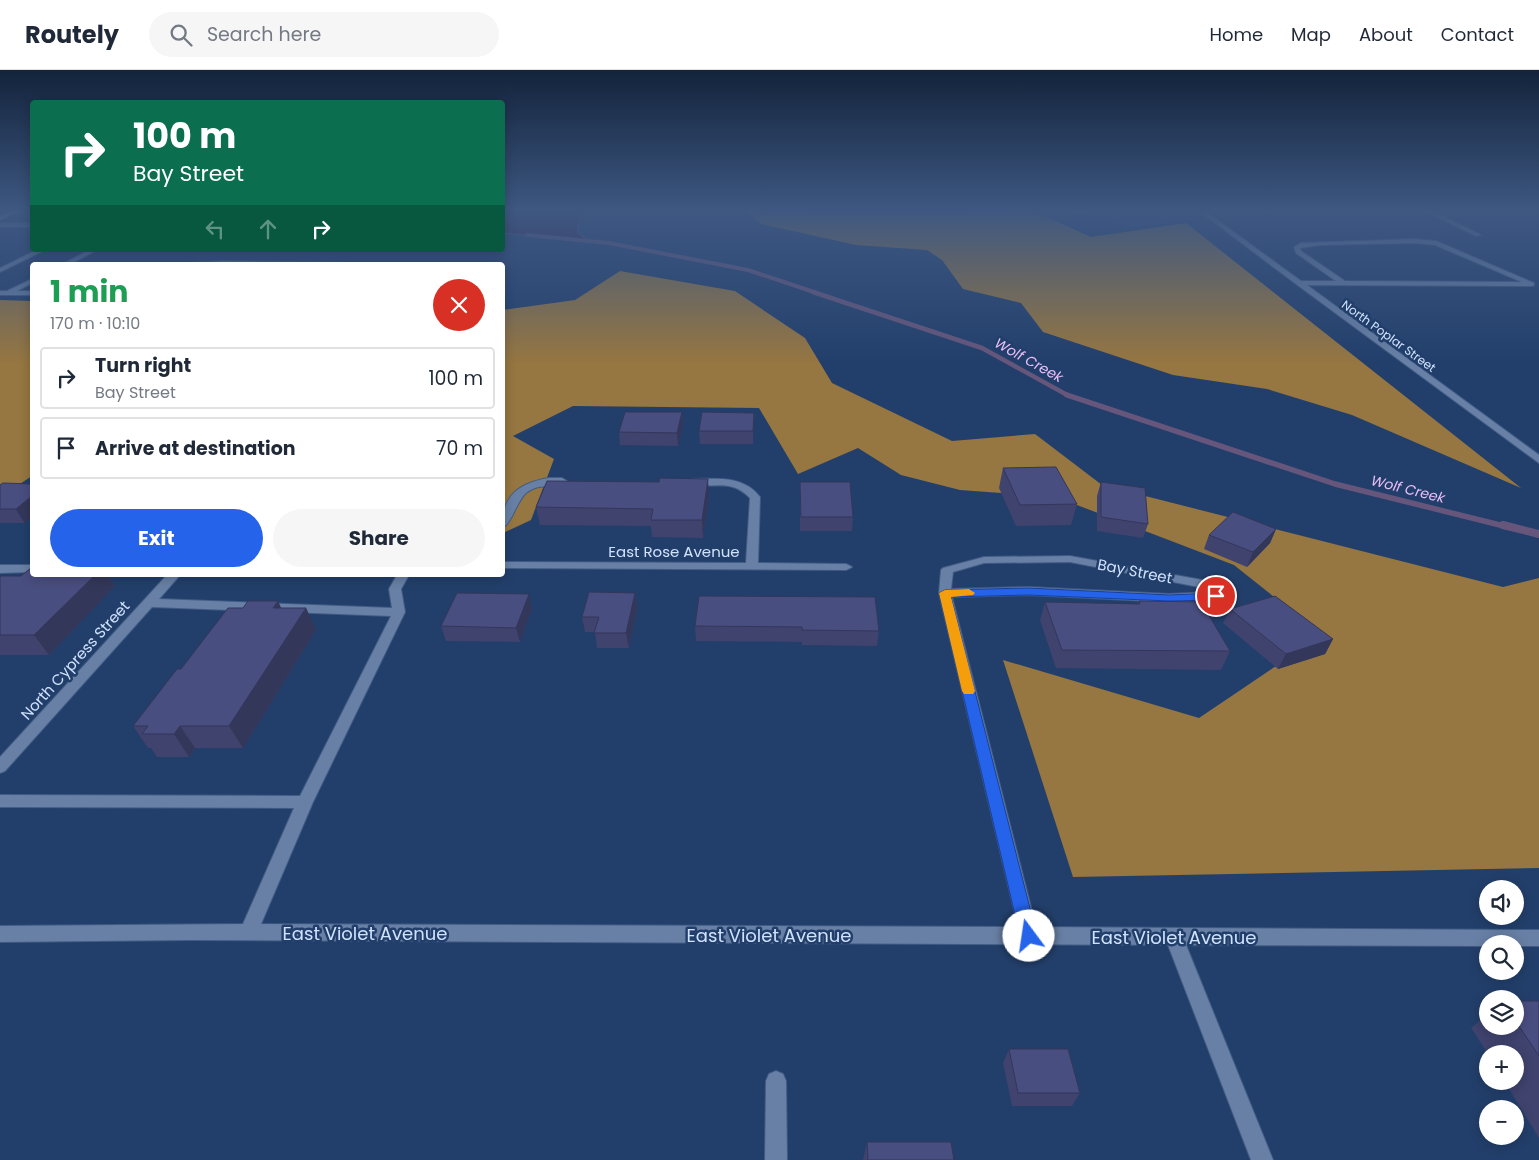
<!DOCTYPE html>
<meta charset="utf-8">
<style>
body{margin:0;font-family:Poppins,sans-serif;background:#f6f6f7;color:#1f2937;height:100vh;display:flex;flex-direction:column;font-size:19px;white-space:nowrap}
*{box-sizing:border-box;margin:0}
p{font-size:16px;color:#747a83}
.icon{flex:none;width:28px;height:28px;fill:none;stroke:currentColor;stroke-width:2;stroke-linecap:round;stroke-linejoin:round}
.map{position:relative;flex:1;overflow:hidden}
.side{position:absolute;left:30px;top:192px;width:475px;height:315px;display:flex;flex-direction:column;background:#fff;border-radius:5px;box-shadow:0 2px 12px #0003}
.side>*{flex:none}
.guide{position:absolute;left:30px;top:30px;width:475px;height:152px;border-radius:5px;box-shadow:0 2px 12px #0003;background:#0b6e4f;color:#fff;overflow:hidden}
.tools{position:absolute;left:1479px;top:810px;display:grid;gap:10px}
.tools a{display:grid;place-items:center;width:45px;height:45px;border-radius:50%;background:#fff;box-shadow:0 2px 12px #0003;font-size:25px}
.pin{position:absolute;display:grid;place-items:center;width:42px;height:42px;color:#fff;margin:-21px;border:2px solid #fff;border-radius:50%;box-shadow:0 1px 5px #0007}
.me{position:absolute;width:55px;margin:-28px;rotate:346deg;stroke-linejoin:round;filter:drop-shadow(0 0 4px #0008)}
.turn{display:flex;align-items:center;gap:18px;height:105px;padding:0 20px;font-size:22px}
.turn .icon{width:65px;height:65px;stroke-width:2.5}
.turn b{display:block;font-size:35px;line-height:42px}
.lanes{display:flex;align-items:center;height:48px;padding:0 20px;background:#0003;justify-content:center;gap:25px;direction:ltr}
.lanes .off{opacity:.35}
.round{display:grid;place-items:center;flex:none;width:52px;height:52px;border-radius:26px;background:#f6f6f7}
.overview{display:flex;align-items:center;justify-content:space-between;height:85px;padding:0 20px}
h1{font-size:30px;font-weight:700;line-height:38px;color:#1e9e55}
.action{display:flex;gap:10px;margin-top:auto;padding:10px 20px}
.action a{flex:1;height:58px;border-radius:30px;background:#2563eb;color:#fff;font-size:20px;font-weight:700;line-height:58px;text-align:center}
.action a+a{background:#f6f6f7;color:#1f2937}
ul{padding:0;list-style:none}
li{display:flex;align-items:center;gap:15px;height:62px;margin:0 10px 8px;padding:0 10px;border:2px solid #e0e1e3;border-radius:5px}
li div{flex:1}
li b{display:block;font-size:19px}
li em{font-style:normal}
header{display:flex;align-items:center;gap:30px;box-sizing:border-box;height:70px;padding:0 25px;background:#fff;border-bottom:1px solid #e0e1e3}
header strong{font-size:24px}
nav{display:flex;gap:28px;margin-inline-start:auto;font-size:18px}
.search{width:350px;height:45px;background:#f6f6f7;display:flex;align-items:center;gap:12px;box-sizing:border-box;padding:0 18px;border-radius:28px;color:#747a83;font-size:19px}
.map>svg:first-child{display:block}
</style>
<header>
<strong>Routely</strong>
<div class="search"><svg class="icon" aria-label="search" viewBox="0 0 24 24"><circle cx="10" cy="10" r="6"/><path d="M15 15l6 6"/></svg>Search here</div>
<nav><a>Home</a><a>Map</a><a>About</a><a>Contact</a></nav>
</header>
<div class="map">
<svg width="1539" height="1090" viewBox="0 0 1539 1090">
<rect width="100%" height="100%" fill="#223f6b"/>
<path fill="#27487a" d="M811,141H1182L1194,150L1128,158L1073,142L812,143Z"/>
<path fill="#967641" d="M743,141H811L812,143L1036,142L1091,167L1186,153L1521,418L1352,345L1267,319L1173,305L1043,262L1021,233L963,219L942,190L927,180L856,175L761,154Z
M620,201L735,221L805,268L832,313L952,371L1035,364L1102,415L1503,517L1539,508V798L1073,807L1003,590L1199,648L1322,565L1234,495L1056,427L960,420L901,405L858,378L798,404L759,338L573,336L513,366L554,389L531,450L503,463L502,240L575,230Z
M0,230L32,231V406L0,427Z"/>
<path fill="#3a1a43" stroke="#67567b" d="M502,141H581L577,162L589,171L503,163Z"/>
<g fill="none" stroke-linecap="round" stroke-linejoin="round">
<path stroke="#67567b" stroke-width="4" d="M527,165L609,173L748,200L817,223"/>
<path stroke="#67567b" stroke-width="4.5" d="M813,222L982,278L1069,326"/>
<path stroke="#67567b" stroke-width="5.5" d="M1067,325L1335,414L1508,457"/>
<path stroke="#67567b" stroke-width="8" d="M1503,455L1539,464"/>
<defs>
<path id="minor" d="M1199,141H1205L1301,211H1336L1296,183L1294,177L1301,173L1415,169L1436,171L1534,213V215L1532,216L1307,215L1539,385V393L1296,214ZM1415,173L1435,175L1522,212L1345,211L1301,181L1300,178L1320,175Z
M1425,141H1432L1481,165L1476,166Z
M0,153H32V157H0Z
M37,180H45L0,202V198Z
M89,180H97L69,195H61Z
M223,191L354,193L357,195H187L190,193Z
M32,209V213L17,221H32V225H0V221H7Z
M549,408H562L567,411C558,419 539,412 526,423C517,431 511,455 502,458C502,426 518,413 549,408Z
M692,409C718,409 743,405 760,427L758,493L846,494L852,497L846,500L502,498V492L746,493L750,428C729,407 713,420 688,414L687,412Z
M1070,486L1219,513L1222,526L1216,530L1169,532L1028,525L952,527L1036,857L1539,860V876H1515V874H1488V876L1186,875L1273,1090H1251L1168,875L190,870L0,872V856L243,854L294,738L0,737V725L300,726L391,546L152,537L5,701L0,703V687L167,505H180L159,529L392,538L389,519L397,505H409L401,519L405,542L313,732L261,854L1018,857L939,523L941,500L943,498L984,487ZM1070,492L1209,519L1210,522L1169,524L1028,517L951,519L953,502L984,493Z
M0,495H32V502L0,503Z
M776,1001L783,1004L786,1011L787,1090H765L766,1011L769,1004Z"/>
<path id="major" d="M13,141H20L0,150V146Z"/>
</defs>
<use href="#minor" stroke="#415c85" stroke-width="2"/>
<use href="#major" stroke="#415c85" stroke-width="2"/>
<use href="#minor" fill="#6880a5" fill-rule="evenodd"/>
<use href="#major" fill="#97bffb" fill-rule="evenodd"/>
</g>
<path fill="#3f436e" d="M682,342L683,355L678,376L620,375L619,362Z
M754,356L753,374H700L699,361Z
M1003,398L1077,434L1071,455L1016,456L999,418Z
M800,412L853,447L852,461H800Z
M1101,412L1148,454L1143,468L1097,461V426Z
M0,415L25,453H0Z
M709,426L703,468L652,467L651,456L540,455L536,437Z
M1276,459L1270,473L1247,497L1204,479L1209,465Z
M32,505H108L115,516L49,585H0V506H21Z
M635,523L637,537L629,578H597L595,562H585L582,547Z
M699,526L879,561L877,576L802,575V572L696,571L695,556Z
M1139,531L1230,581L1221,600L1056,598L1040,550L1045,532L1138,534Z
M281,538H306L316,560L243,678H195L189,687H157L151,678H148L133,656L181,599Z
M532,538L520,572L446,571L441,556Z
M1230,539L1333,569L1325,584L1278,599L1223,553Z
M1515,931H1539V1068L1504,1011H1515V984H1488L1471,958L1488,944V956H1515Z
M1009,979L1080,1023L1072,1036H1012L1003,993Z
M867,1072L954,1090H863Z"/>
<path fill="#33375a" d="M682,342L683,355L678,376L677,363Z
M754,343V356L753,374V361Z
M708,409L709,426L703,468L702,450Z
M32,426V447L25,453L16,439Z
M1276,459L1270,473L1247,497L1253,482Z
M95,505H108L115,516L49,585L34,565Z
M635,523L637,537L629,578L626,563Z
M529,524L532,538L520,572L516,558Z
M278,531L288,553L273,538Z
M306,538L316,560L243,678L229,656Z
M1333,569L1325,584L1278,599L1286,584Z
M180,656L195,678L189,687L174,664Z"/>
<path fill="#494e80" stroke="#33375a" d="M625,342H682L677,363L619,362Z
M702,342L754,343L753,361H699Z
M1056,397L1077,434L1020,435L1003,398Z
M660,408L708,409L702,450H651L653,439L536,437L547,411L659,412Z
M800,412H850L853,447H801Z
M1101,412L1145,418L1148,454L1101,447Z
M3,413L32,414V426L16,439H0V415Z
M1233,442L1276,459L1253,482L1209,465Z
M32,497V505H95L34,565H0V506H21Z
M589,522L635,523L626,563H594L599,547H582Z
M457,523L529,524L516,558L441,556Z
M699,526L875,527L879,561L802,560V557L695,556Z
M1275,526L1333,569L1286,584L1230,539Z
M248,531H278L273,538H306L229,656H180L174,664H142L148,656H133L177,599H181L228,538H243Z
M1139,531L1201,532L1230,581L1062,580L1045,532L1140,534Z
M1515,931H1539V986L1515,950Z
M1009,979H1068L1080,1023H1018Z
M867,1072H951L954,1090H868Z"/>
<linearGradient id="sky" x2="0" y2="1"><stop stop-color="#13233b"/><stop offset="0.48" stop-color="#3e5882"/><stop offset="1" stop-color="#3e5882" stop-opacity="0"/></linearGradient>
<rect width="1539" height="293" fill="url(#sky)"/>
<path fill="#2563eb" stroke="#184099" d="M1028,518L1169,525L1216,523L1222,526L1216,530L1169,531L1028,525L951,527L1037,866L1034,872L1029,874L1023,872L1020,866L939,523L945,520Z"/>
<path fill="#f59e0b" d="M969,519L975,523L973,525L951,527L975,621L973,624H964L962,621L939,523L945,520Z"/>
<g text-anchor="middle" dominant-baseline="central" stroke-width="5" stroke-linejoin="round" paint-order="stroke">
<g font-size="12" fill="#d0e2fd" stroke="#223f6b">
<text transform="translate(1389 266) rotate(36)">North Poplar Street</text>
</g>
<g font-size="14" font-style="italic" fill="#eabef6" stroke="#223f6b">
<text transform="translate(1029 290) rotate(29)">Wolf Creek</text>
<text transform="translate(1408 419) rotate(14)">Wolf Creek</text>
</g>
<g font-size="15" fill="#d0e2fd" stroke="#223f6b">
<text x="674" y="481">East Rose Avenue</text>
<text transform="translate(1135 501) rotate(11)">Bay Street</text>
<text transform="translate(75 590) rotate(-48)">North Cypress Street</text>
</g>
<g font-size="18" fill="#d0e2fd" stroke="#223f6b">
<text x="365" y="863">East Violet Avenue</text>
<text x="769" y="865">East Violet Avenue</text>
<text x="1174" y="867">East Violet Avenue</text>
</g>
</g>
</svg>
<div class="tools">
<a><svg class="icon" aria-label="sound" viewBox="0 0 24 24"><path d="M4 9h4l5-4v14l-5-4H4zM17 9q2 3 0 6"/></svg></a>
<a><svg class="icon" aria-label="search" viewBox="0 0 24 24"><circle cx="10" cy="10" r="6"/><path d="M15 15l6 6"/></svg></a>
<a><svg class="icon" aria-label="layers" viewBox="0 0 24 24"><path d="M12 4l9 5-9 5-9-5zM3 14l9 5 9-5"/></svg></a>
<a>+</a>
<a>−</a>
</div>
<div class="pin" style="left:1216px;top:526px;background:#d93025"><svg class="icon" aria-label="arrive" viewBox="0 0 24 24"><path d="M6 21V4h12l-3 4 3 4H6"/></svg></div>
<svg class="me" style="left:1029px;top:866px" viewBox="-20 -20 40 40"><circle r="19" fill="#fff"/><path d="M0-13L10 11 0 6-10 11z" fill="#2563eb"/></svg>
<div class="guide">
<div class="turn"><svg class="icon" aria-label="right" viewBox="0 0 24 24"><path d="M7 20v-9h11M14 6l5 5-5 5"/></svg><div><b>100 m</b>Bay Street</div></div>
<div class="lanes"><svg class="icon off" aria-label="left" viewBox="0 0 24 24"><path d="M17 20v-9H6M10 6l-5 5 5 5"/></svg><svg class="icon off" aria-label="ahead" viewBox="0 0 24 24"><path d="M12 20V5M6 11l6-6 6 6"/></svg><svg class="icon" aria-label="right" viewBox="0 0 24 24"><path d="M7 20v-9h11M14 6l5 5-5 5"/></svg></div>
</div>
<section class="side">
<div class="overview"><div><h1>1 min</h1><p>170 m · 10:10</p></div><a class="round" style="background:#d93025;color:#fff"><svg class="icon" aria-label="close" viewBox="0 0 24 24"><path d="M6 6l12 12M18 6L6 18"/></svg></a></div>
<ul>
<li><svg class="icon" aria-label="right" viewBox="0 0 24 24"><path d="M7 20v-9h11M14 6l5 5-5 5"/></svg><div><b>Turn right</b><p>Bay Street</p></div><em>100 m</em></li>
<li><svg class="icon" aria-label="arrive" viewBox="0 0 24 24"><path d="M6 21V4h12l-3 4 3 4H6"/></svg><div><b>Arrive at destination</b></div><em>70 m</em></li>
</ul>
<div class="action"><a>Exit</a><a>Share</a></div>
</section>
</div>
